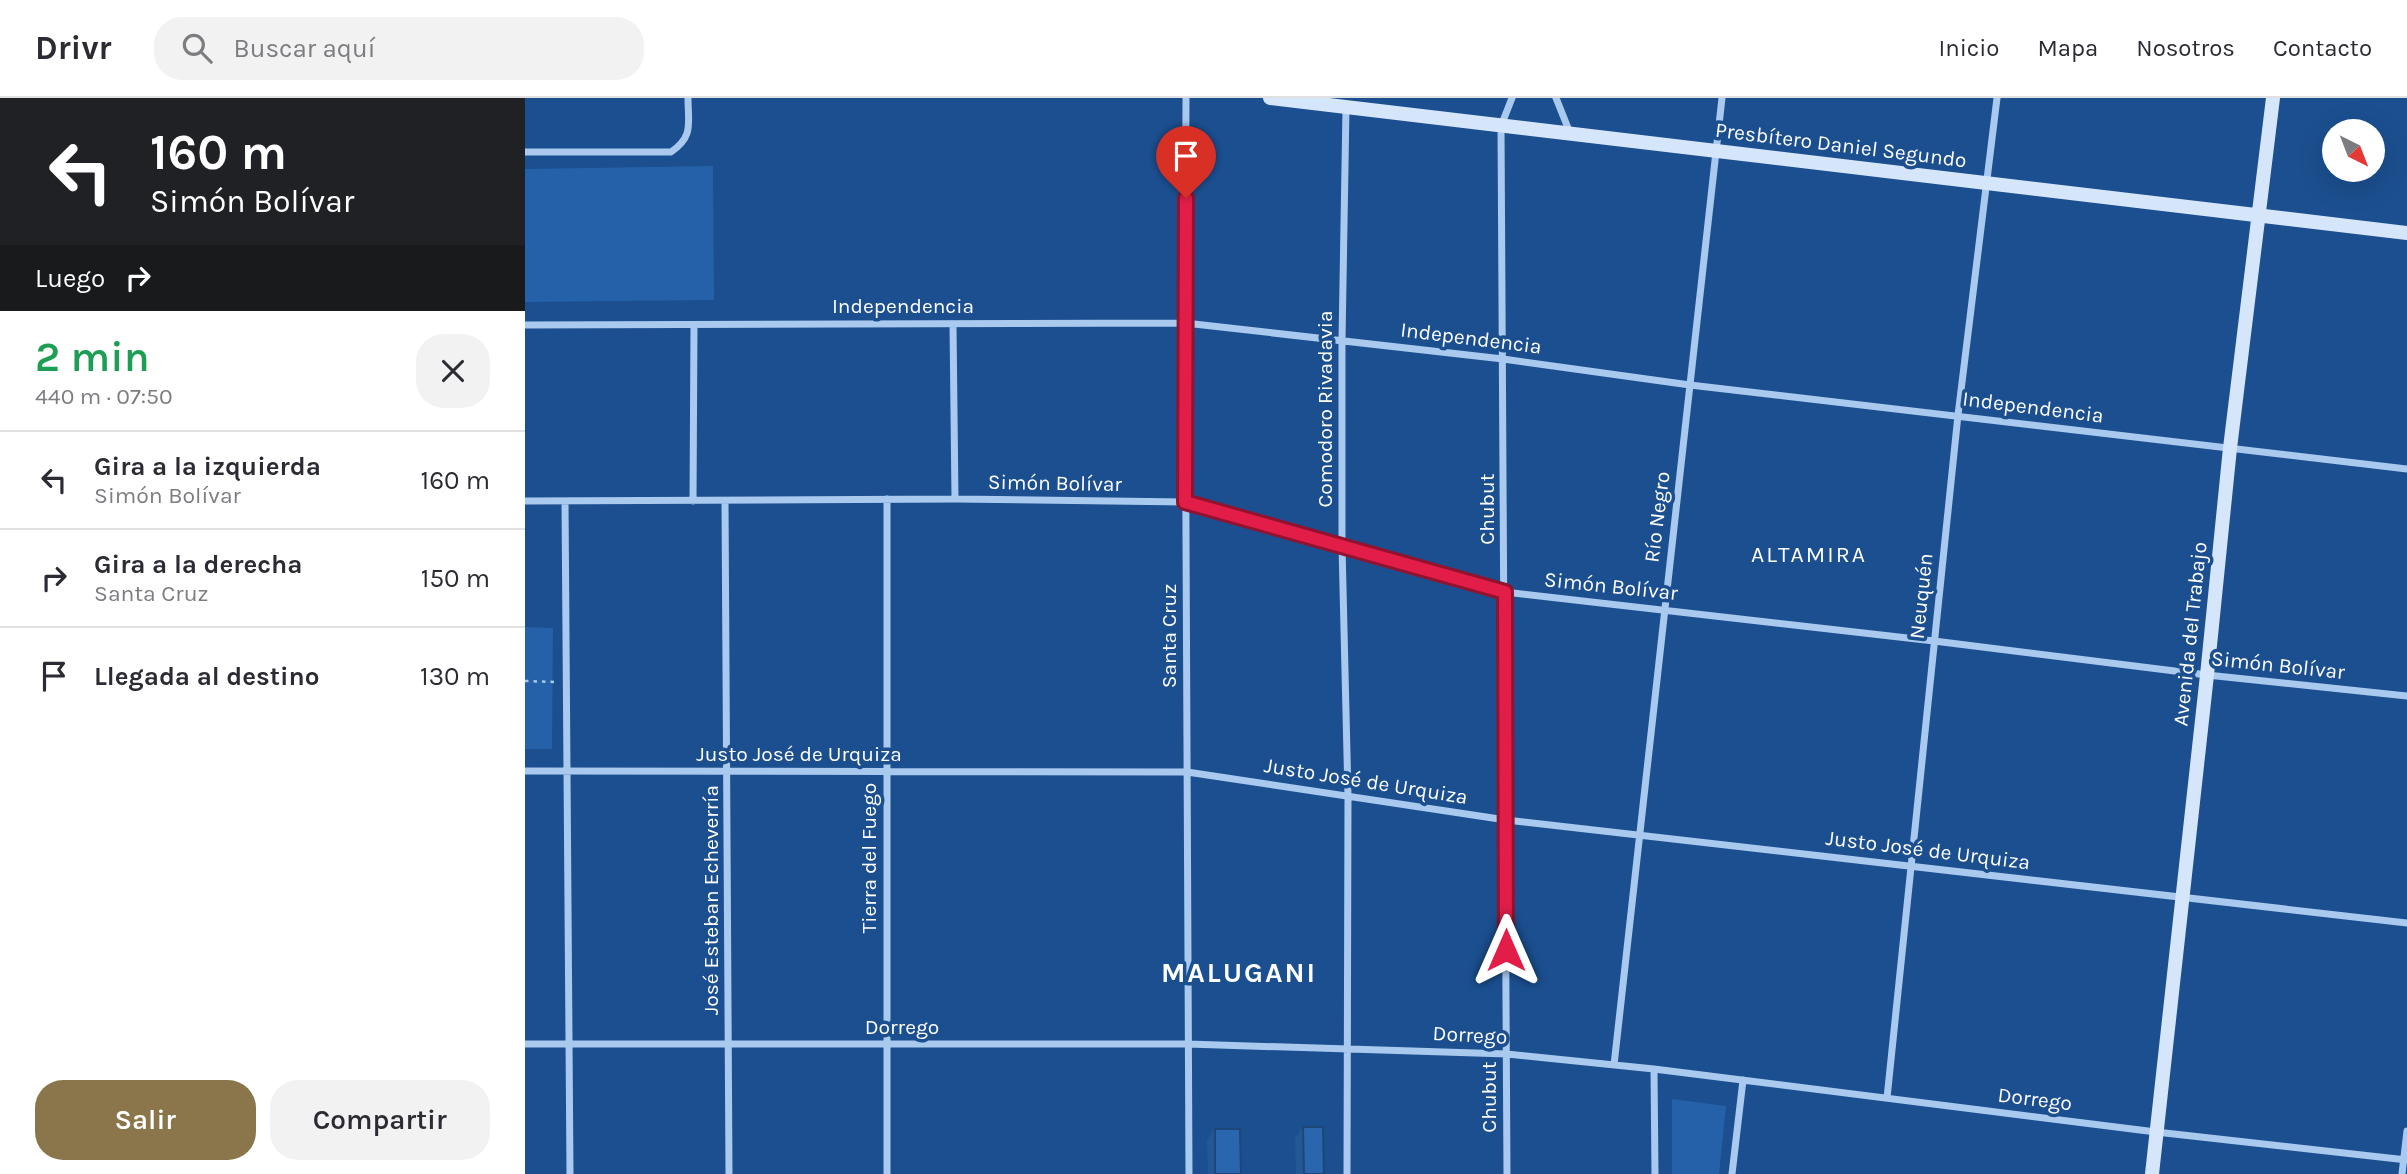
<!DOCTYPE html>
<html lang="es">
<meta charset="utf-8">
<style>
body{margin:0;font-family:Karla,sans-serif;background:#f2f2f3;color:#2b2b33;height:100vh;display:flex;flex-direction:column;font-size:26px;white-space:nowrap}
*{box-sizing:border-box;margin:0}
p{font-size:23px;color:#7c7c81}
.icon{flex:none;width:38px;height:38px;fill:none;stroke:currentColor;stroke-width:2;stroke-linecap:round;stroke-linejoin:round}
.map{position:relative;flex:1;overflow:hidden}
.sheet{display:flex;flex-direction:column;background:#fff;width:525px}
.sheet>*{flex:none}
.hud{background:#202124;color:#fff;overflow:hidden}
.needle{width:46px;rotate:138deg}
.buttons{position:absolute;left:1797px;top:21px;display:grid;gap:14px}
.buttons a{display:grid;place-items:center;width:63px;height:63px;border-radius:50%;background:#fff;box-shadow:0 7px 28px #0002;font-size:35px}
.pin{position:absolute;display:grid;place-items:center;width:60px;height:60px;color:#fff;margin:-72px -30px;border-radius:50% 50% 50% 0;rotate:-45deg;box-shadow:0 0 7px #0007}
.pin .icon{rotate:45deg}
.me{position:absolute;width:77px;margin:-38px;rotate:0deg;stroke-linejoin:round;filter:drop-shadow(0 0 5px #0008)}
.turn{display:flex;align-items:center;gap:24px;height:147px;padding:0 35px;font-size:32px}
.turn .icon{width:91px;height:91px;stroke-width:2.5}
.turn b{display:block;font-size:49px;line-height:60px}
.then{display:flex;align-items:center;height:66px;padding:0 35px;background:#0003;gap:14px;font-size:26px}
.round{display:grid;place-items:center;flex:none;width:74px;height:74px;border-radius:28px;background:#f2f2f3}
.head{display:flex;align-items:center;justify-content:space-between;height:119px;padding:0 35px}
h1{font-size:42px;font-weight:600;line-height:52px;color:#1e9e55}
.action{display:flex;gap:14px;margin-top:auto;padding:14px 35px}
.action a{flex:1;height:80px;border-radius:28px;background:#8a764a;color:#fff;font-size:28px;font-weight:600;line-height:80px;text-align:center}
.action a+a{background:#f2f2f3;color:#2b2b33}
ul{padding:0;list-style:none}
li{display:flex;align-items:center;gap:21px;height:98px;padding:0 35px;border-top:2px solid #e1e1e2}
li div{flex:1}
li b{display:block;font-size:26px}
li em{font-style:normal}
header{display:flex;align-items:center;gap:42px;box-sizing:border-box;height:98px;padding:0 35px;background:#fff;border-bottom:2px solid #e1e1e2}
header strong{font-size:33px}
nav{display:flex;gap:38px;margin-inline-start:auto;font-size:24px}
.search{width:490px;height:63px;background:#f2f2f3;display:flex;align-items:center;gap:18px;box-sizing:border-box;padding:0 24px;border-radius:28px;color:#7c7c81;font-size:26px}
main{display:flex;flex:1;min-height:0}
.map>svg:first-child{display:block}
</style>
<header>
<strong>Drivr</strong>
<div class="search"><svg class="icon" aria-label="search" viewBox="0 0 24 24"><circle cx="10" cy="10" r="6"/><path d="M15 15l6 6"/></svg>Buscar aquí</div>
<nav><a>Inicio</a><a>Mapa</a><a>Nosotros</a><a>Contacto</a></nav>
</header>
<main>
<section class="sheet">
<div class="hud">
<div class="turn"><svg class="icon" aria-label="left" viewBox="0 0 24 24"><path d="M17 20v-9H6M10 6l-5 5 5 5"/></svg><div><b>160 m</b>Simón Bolívar</div></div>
<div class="then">Luego<svg class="icon" aria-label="right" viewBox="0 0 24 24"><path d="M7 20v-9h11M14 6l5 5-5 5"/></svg></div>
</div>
<div class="head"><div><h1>2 min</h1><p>440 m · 07:50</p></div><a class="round"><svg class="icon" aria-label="close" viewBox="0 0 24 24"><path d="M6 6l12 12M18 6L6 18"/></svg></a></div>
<ul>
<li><svg class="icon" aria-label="left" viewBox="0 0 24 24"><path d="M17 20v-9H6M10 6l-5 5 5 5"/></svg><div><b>Gira a la izquierda</b><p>Simón Bolívar</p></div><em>160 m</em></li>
<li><svg class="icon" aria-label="right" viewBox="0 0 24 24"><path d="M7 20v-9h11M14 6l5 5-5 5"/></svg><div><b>Gira a la derecha</b><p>Santa Cruz</p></div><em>150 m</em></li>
<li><svg class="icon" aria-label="arrive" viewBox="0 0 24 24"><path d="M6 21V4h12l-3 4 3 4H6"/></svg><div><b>Llegada al destino</b></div><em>130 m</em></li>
</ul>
<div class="action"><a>Salir</a><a>Compartir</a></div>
</section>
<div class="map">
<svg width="1882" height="1076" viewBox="0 0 1882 1076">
<rect width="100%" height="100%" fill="#1b4f8f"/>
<path fill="#2461a8" d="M188,68L189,202L0,204V71Z
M0,529L28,530L27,651H0Z
M1147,1001L1201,1008L1194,1076H1147Z"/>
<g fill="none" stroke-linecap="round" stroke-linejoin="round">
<path stroke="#a9c9ee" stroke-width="2.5" stroke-dasharray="3.5 5" stroke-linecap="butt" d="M0,583L31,584"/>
<path stroke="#a9c9ee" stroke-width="7" d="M661,0L660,225L664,1076
M1031,0L1045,35
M821,10L817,243V448L823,698L822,1076
M0,54H146C169,38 163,26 163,0
M428,226L430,401
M0,227L660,225L978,261L1165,287L1882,371
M362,401V1076
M0,403L430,401L660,404L980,494L1409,543L1682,577L1882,598
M40,403L45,1076
M168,403L169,227
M200,403L204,1076
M0,673L662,674L981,722L1882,825
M0,946H663L982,956L1129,971L1631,1034L1882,1062
M1089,967L1197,0
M1129,971L1130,1076
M1362,1000L1433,317L1472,0
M982,1076L976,28L987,0
M1207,1076L1218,982
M1877,1076L1882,1033"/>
<path stroke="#d6e6fa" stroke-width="14" d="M745,0L1882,135
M1627,1076L1682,577L1705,350L1748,0"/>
</g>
<path fill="#245895" d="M778,1029L799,1076H771L770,1040Z
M690,1031L716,1076H683L682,1042Z"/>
<path fill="#2a66ad" stroke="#1d4779" stroke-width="2" d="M778,1029H798L799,1076H779Z
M690,1031H715L716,1076H690Z"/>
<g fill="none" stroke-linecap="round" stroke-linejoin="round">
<defs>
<path id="route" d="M661,100L660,404L980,494L981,852"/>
</defs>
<use href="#route" stroke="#92132f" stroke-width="18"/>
<use href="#route" stroke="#e11d48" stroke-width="12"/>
</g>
<g text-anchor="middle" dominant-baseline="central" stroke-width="7" stroke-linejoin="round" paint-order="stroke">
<g font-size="21" fill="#fff" stroke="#1b4f8f">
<text transform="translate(1316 47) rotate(7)">Presbítero Daniel Segundo</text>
<text x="378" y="208">Independencia</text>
<text transform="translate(946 240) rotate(7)">Independencia</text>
<text transform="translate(1508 309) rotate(7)">Independencia</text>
<text transform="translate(800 311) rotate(-90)">Comodoro Rivadavia</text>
<text transform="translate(530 385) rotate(1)">Simón Bolívar</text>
<text transform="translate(962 411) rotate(-90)">Chubut</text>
<text transform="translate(1132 419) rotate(-83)">Río Negro</text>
<text transform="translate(1086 488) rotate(6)">Simón Bolívar</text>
<text transform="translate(1396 498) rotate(-84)">Neuquén</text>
<text transform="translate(1665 536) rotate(-84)">Avenida del Trabajo</text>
<text transform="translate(644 538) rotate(-90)">Santa Cruz</text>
<text transform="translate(1753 567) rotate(6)">Simón Bolívar</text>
<text x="274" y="656">Justo José de Urquiza</text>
<text transform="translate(841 683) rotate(9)">Justo José de Urquiza</text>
<text transform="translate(1403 752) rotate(7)">Justo José de Urquiza</text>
<text transform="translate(344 760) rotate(-90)">Tierra del Fuego</text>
<text transform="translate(186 802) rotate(-90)">José Esteban Echeverría</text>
<text x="377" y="929">Dorrego</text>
<text transform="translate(945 937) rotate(3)">Dorrego</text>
<text transform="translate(964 999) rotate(-90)">Chubut</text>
<text transform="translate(1510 1001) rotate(7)">Dorrego</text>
</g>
<g font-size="23" letter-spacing="2" fill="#fff" stroke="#1b4f8f">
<text x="1284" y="456">ALTAMIRA</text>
</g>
<g font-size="28" font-weight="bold" letter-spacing="2" fill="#fff" stroke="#1b4f8f">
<text x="714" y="874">MALUGANI</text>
</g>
</g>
</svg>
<div class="buttons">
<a><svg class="needle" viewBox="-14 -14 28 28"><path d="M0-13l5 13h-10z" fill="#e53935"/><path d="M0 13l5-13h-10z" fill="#7c7c81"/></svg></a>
</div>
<div class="pin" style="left:661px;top:100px;background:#d93025"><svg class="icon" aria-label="arrive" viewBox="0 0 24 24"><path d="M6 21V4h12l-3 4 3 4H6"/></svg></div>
<svg class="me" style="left:981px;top:852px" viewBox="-20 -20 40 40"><path d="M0-17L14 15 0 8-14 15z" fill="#e11d48" stroke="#fff" stroke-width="4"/></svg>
</div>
</main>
